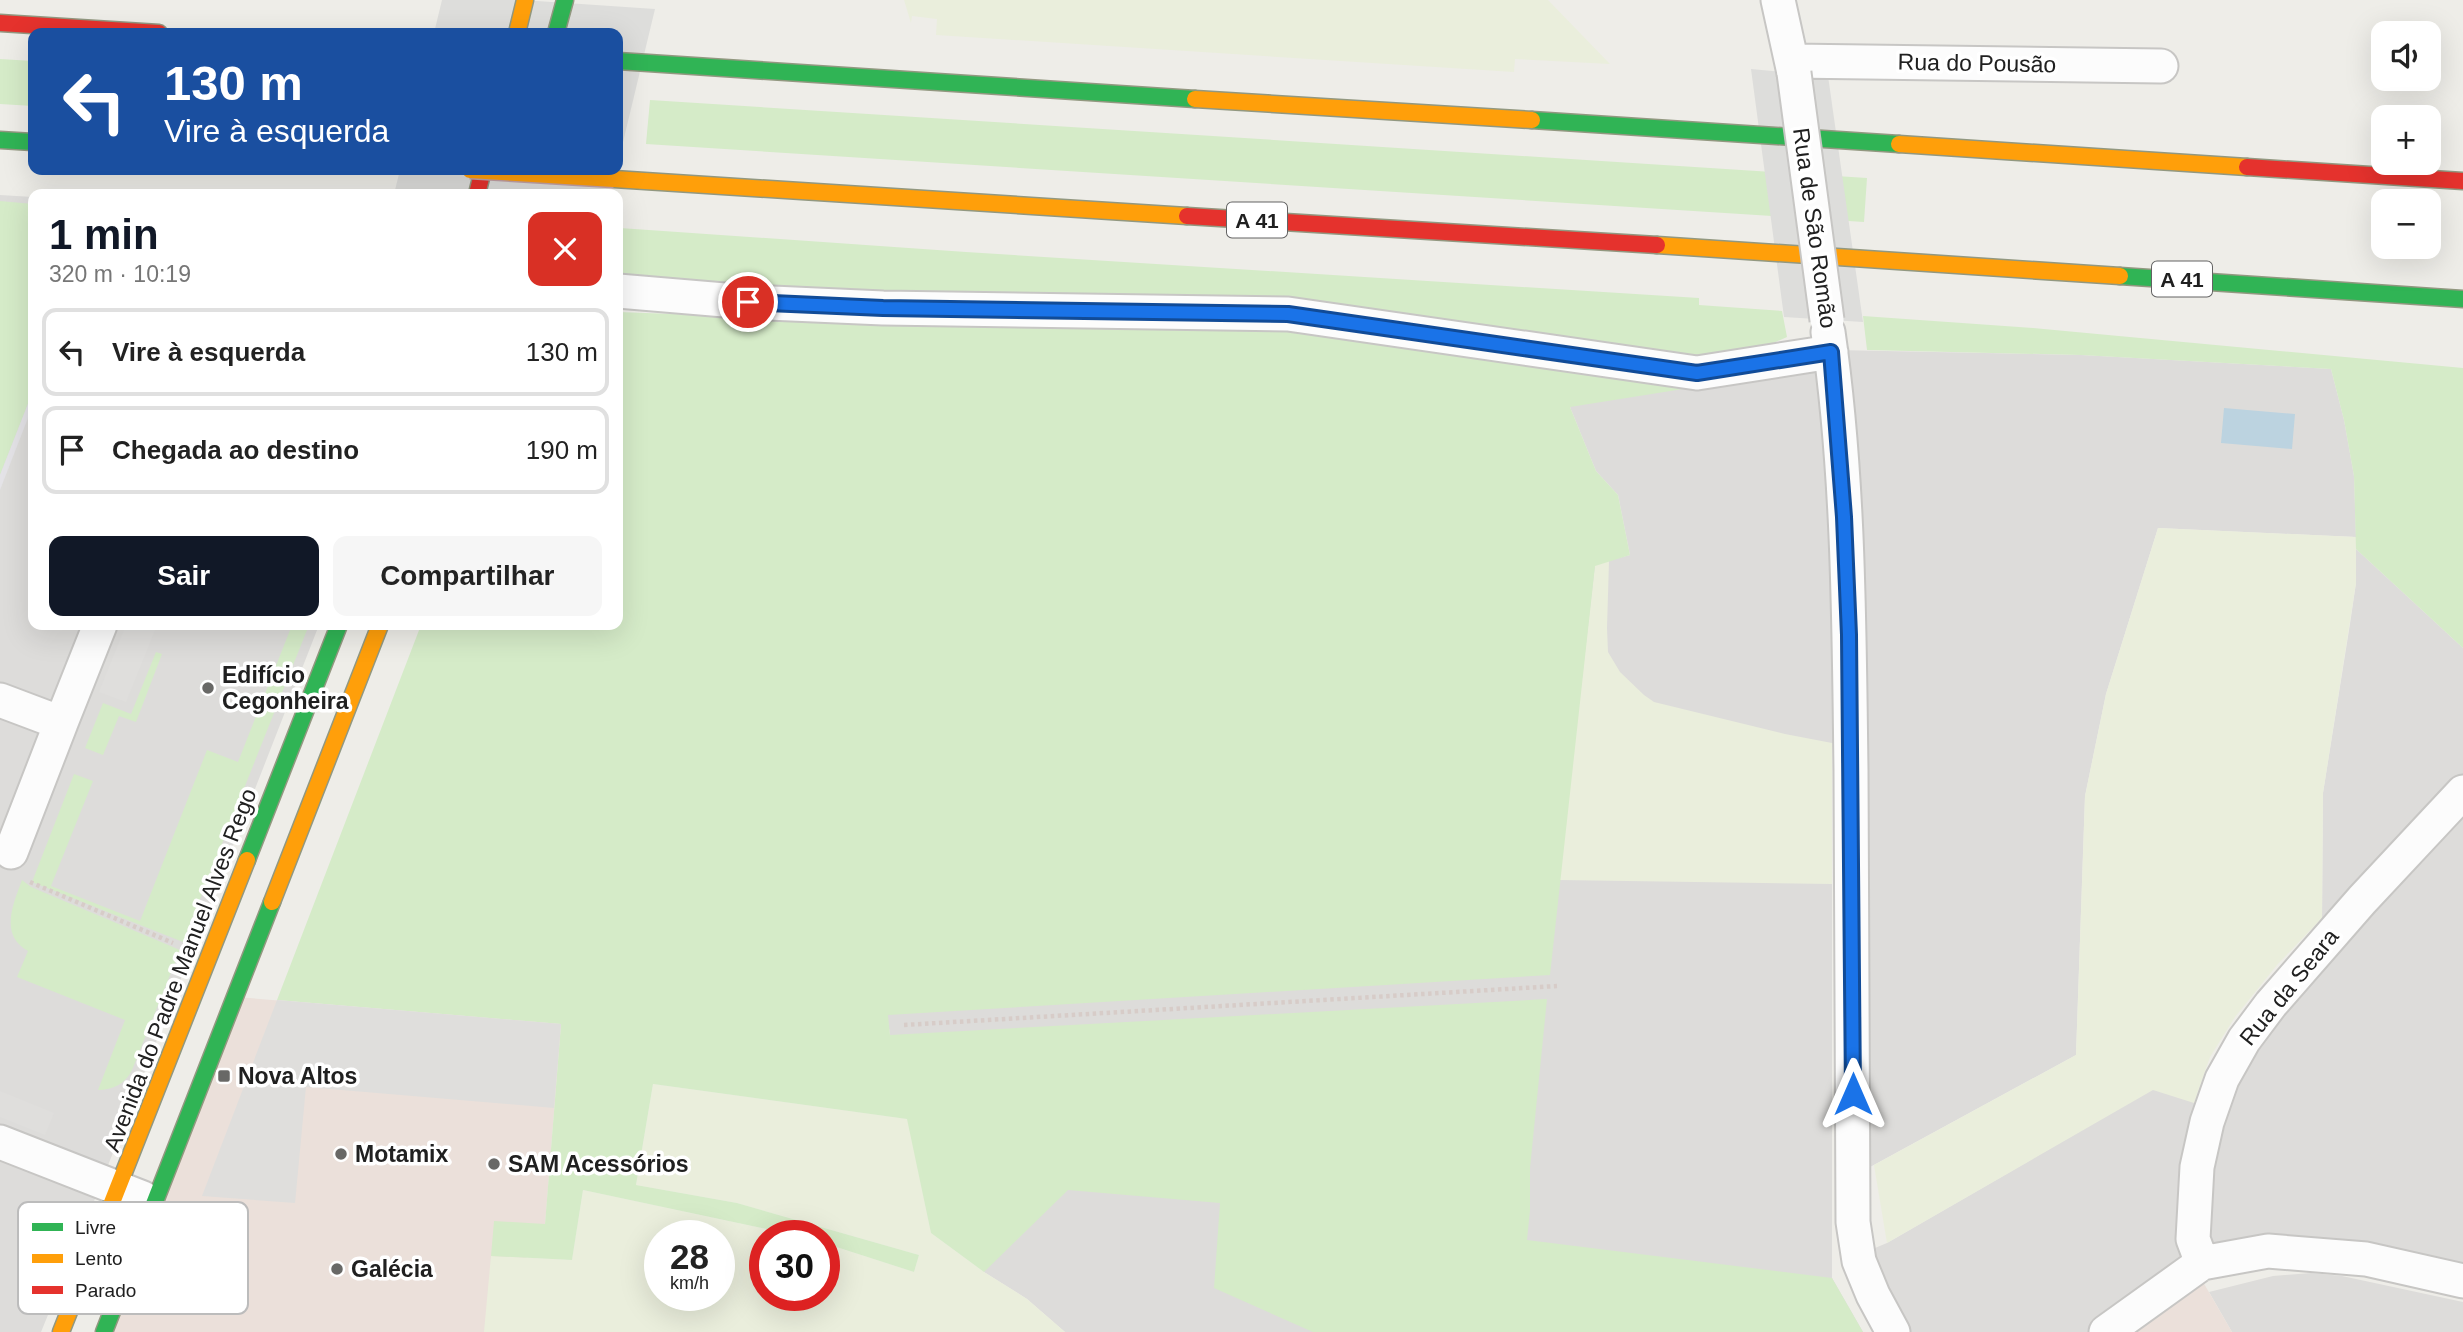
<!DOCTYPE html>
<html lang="pt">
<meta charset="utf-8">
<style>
body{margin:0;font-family:Arial,sans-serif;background:#f6f6f6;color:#222;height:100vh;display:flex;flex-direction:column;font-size:26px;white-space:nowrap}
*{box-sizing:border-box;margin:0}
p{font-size:23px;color:#767676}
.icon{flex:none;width:38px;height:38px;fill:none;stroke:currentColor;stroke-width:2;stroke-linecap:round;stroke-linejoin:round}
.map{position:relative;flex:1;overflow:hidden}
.details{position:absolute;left:28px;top:189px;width:595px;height:441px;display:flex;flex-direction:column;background:#fff;border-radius:14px;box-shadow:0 7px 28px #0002}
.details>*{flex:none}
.guide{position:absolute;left:28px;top:28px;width:595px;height:147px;border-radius:14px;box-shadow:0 7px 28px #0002;background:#1a4fa0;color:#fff;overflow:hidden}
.buttons{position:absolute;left:2371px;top:21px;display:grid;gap:14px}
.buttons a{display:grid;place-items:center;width:70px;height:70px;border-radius:14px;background:#fff;box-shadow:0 7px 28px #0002;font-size:35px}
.speed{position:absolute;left:644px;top:1220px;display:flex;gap:14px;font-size:35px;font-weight:700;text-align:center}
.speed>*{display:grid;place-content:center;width:91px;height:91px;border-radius:50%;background:#fff;box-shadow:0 7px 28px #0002;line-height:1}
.speed small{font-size:18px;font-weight:400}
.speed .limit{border:10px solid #d22;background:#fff;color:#111}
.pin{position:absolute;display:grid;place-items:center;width:60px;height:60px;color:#fff;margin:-30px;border:4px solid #fff;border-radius:50%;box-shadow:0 2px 7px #0007}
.me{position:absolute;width:77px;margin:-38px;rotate:0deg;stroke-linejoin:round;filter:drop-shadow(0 0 5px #0008)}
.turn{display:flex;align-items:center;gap:24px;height:147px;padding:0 21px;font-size:32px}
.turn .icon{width:91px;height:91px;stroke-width:2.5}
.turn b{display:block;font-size:49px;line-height:60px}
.round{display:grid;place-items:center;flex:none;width:74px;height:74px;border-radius:14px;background:#f6f6f6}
.head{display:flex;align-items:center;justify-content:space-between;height:119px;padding:0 21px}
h1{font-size:42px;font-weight:800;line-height:52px;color:#111827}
.cta{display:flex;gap:14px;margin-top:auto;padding:14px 21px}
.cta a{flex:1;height:80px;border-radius:14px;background:#111827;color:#fff;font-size:28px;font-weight:800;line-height:80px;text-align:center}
.cta a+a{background:#f6f6f6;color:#222}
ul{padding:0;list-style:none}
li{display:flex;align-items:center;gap:21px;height:88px;margin:0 14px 10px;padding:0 7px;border:4px solid #e0e0e0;border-radius:14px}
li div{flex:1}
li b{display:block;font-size:26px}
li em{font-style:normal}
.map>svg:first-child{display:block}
</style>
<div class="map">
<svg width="2463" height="1332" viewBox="0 0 2463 1332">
<rect width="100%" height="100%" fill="#eeede8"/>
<path fill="#dddcda" d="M0,195L33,197V625H319L82,1232L41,1332H0Z
M1835,350L2081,355L2331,369L2344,420L2354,476L2356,537L2158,528L2106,694L2085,796L2076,1055L1859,1173Z
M1829,358L1847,745L1832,743V1278L1863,1332H1065L1027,1299L984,1272L890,1035L847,758L1630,555L1618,495L1596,471L1570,407L1575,359Z
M2356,549L2463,648V787L2333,928L2322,918L2323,793L2350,624L2356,583Z
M2463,801V1277L2206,1258L2201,1169L2226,1081Z
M2153,1089L2208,1107L2195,1260L2099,1332H1898L1863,1253L1887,1243Z
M2311,1273L2342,1276L2463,1302V1332H2232L2209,1292L2273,1276Z"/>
<path fill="#ebe0da" d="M237,997L561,1024L545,1225L484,1332H108Z
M2199,1275L2232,1332H2118Z"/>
<path fill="#eaeedc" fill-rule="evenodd" d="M904,0H1548L1610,64L1515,59L1514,72L936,35L937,19L912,16L911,23Z
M2158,528L2356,537V583L2323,793L2322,918L2277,965L2235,1017L2210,1057L2194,1103L2153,1090L1887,1243L1874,1165L2076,1055L2085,796L2106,694Z
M1609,561L1607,628L1608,652L1620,672L1644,695L1654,702L1785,734L1832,743V884L1559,880L1595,565Z
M653,1084L908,1119L931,1233L984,1272L1027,1299L1065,1332H484L491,1256L572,1260L583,1190L795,1235L765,1236V1295H824V1243L914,1272L919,1255L737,1203L636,1185ZM660,1236H719V1295H660Z"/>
<path fill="#d5ebc8" d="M0,59L33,61V106L0,104Z
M650,100L1867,178L1864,222L646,144Z
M0,201L33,204V391L0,475Z
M620,228L966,252L1699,298V305L1782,311L1787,337L1760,349L1710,358L1295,300L1231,296L902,294L618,280V235Z
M618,312L865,321L1281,328L1683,389L1570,407L1596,471L1618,495L1630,555L1595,566L1550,975L888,1015L890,1035L1547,999L1530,1168V1210L1527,1240L1832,1278L1863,1332H1313L1214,1288L1220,1203L1068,1190L984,1272L931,1233L907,1119L653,1084L636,1185L737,1203L919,1255L914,1272L824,1243V1236L795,1235L583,1190L572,1260L491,1256L494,1221L545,1224L561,1024L277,1000L421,625H618Z
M1863,316L2033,328L2463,368V648L2356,549L2354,476L2344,420L2331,369L2081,355L1867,350Z
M292,625H309L183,942L32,882L74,774L93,781L51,886L140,921L207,750L238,762Z
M156,652L162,654L136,722L119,716L103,755L85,748L103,703L131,714Z
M22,880L31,887L180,950L132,1070C125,1084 113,1090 98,1090L125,1020L17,977L28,951C0,935 12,907 22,880Z"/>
<path fill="#dfdedc" d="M126,625H157L126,702L99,692Z
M277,1000L561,1024L554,1108L306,1087L295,1203L202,1196Z
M0,1091L54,1113L45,1135L0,1117Z"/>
<path fill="#e4e3e7" d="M33,391V405L0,490V475Z"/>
<path fill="#bcd3e0" d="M2224,408L2295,414L2292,449L2221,443Z"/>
<path fill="#dddddb" d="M442,0H522L655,9L618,163V33H434Z
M1751,69L1828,76L1863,322L1784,317Z
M400,170H616L610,194H394Z"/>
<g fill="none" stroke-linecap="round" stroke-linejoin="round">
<defs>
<path id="street" d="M1778,0L1794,73
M1792,61L2161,66
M618,291L748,302L883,308L1288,314L1697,373L1831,352
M1828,332C1849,477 1849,625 1851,771C1852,921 1853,1071 1853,1222L1859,1261L1873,1295L1893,1332
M0,700L61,723L100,625
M11,852L61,723
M0,1142L143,1198
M2202,1263L2193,1239L2197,1167L2207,1122L2222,1079L2244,1040L2271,1004L2362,900L2463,792
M2106,1332L2202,1263L2268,1251L2366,1259L2463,1281"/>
<path id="fast" d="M556,33L565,0
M618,61L1195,99
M1532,120L1899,144
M0,140L33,142
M2120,276L2463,299
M247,860L339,625
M104,1332L272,902"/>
<path id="slow" d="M517,33L525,0
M1195,99L1532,120
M1899,144L2247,167
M614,179L1187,216
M1657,245L2120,276
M272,902L380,625
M61,1332L247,860"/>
<path id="jam" d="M0,23L159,33
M2247,167L2463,181
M477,194L483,170
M1187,216L1657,245"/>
</defs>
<use href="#street" stroke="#c7c6c4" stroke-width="37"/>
<use href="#fast" stroke="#929880" stroke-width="19"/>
<use href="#slow" stroke="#929880" stroke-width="19"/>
<use href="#jam" stroke="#929880" stroke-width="19"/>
<path stroke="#d7ccc8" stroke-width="4.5" stroke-dasharray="3.5 3.5" stroke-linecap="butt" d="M30,882L173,943
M904,1025L1557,986"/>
<use href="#street" stroke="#fcfcfc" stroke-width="33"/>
<use href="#fast" stroke="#30b455" stroke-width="16"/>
<use href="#slow" stroke="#ff9f0a" stroke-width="16"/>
<use href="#jam" stroke="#e5322d" stroke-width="16"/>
<defs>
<path id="street-bridge" d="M1794,73L1827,320"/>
<path id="slow-bridge" d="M470,170L614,179"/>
</defs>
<use href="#street-bridge" stroke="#c7c6c4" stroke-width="37" stroke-linecap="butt"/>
<use href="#slow-bridge" stroke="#c3a1a4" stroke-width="19" stroke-linecap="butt"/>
<use href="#street-bridge" stroke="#fcfcfc" stroke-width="33"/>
<use href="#slow-bridge" stroke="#ff9f0a" stroke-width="16"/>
</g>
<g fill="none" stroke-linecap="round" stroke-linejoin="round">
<defs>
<path id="route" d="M748,302L883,308L1288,314L1697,373L1831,352L1844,517L1849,635L1853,1094"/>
</defs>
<use href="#route" stroke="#114b97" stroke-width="18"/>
<use href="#route" stroke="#1a73e8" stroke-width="12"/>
</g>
<g fill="#686866" stroke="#fff" stroke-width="2.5">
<circle cx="208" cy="688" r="7"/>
<rect x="217" y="1069" width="14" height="14" rx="3.5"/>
<circle cx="341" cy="1154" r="7"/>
<circle cx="494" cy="1164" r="7"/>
<circle cx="337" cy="1269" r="7"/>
</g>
<g text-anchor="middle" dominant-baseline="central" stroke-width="7" stroke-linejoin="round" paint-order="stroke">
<g fill="#fff" stroke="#636363" stroke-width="2">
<rect x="1227" y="202.5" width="60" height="35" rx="5"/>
<rect x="2152" y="261.5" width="60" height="35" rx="5"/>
</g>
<g font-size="21" font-weight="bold" fill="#202020">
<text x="1257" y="220">A 41</text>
<text x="2182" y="279">A 41</text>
</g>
<g font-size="23" fill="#202020" stroke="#fff">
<text transform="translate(1977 63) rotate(1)">Rua do Pousão</text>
<text transform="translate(1815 228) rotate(82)">Rua de São Romão</text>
<text transform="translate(180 970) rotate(-69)">Avenida do Padre Manuel Alves Rego</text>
<text transform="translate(2289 987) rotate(-51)">Rua da Seara</text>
</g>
<g font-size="23" font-weight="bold" fill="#202020" stroke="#fff" text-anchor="start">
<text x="222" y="675">Edifício<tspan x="222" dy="26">Cegonheira</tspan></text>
<text x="238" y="1076">Nova Altos</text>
<text x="355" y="1154">Motamix</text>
<text x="508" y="1164">SAM Acessórios</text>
<text x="351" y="1269">Galécia</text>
</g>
</g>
<rect x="18" y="1202" width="230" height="112" rx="10" fill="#fff" stroke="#bcbcbc" stroke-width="2"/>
<rect x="32" y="1223" width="31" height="8" fill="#30b455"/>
<rect x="32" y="1254" width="31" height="9" fill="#ff9f0a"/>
<rect x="32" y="1286" width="31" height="8" fill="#e5322d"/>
<g font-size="19" fill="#202020">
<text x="75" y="1234">Livre</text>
<text x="75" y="1265">Lento</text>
<text x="75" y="1297">Parado</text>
</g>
</svg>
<div class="buttons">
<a><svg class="icon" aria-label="sound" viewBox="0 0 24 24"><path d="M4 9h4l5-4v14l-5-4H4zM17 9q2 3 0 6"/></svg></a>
<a>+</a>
<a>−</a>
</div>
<div class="speed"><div>28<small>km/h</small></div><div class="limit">30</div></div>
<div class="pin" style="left:748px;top:302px;background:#d93025"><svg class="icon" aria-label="arrive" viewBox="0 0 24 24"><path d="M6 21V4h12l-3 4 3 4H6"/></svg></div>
<svg class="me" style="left:1853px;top:1094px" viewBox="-20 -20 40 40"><path d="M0-17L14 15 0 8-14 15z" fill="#1a73e8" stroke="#fff" stroke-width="4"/></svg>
<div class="guide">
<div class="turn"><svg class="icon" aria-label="left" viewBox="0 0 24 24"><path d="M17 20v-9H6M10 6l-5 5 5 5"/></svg><div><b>130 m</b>Vire à esquerda</div></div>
</div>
<section class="details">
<div class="head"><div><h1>1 min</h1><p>320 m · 10:19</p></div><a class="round" style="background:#d93025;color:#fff"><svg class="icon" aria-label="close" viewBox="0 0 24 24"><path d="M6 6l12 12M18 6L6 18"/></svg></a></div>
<ul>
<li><svg class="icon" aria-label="left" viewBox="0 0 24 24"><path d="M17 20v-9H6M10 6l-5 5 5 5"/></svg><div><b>Vire à esquerda</b></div><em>130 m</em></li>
<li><svg class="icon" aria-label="arrive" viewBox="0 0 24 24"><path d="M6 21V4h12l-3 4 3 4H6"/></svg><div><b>Chegada ao destino</b></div><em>190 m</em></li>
</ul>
<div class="cta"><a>Sair</a><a>Compartilhar</a></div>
</section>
</div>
